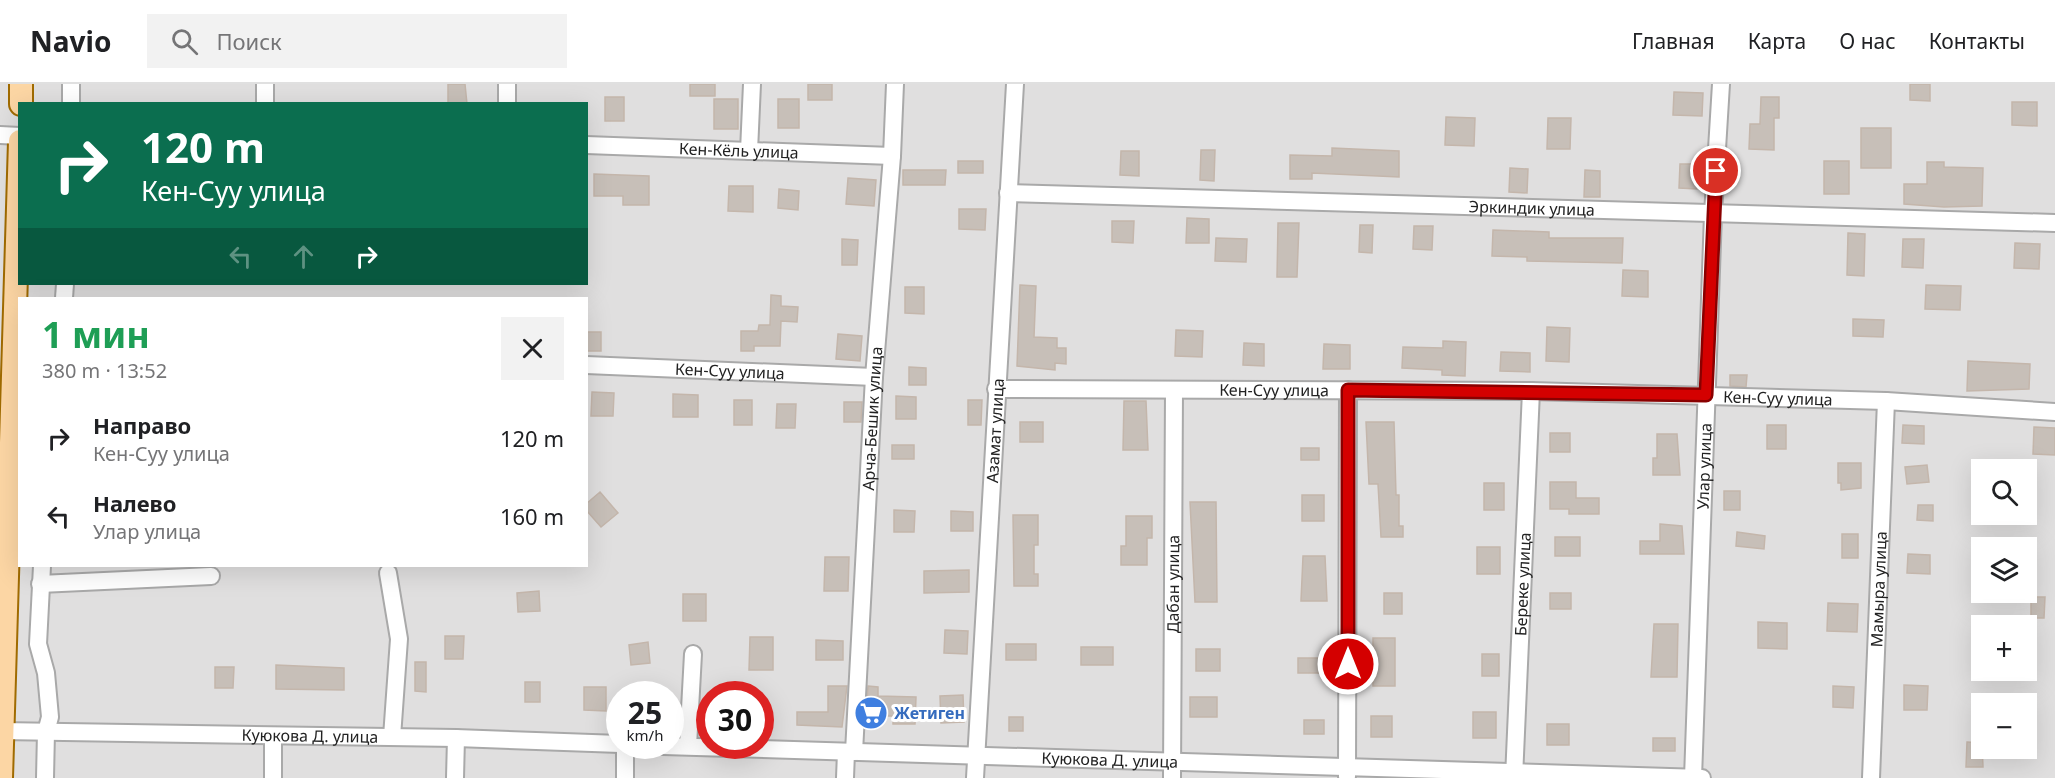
<!DOCTYPE html>
<html lang="ru">
<meta charset="utf-8">
<style>
body{margin:0;font-family:"Noto Sans",sans-serif;background:#f2f2f2;color:#202124;height:100vh;display:flex;flex-direction:column;font-size:22px;white-space:nowrap}
*{box-sizing:border-box;margin:0}
p{font-size:20px;color:#757577}
.icon{flex:none;width:33px;height:33px;fill:none;stroke:currentColor;stroke-width:2;stroke-linecap:round;stroke-linejoin:round}
.map{position:relative;flex:1;overflow:hidden}
.drawer{position:absolute;left:18px;top:213px;width:570px;height:270px;display:flex;flex-direction:column;background:#fff;border-radius:0px;box-shadow:0 6px 24px #0002}
.drawer>*{flex:none}
.hud{position:absolute;left:18px;top:18px;width:570px;height:183px;border-radius:0px;box-shadow:0 6px 24px #0002;background:#0b6e4f;color:#fff;overflow:hidden}
.buttons{position:absolute;left:1971px;top:375px;display:grid;gap:12px}
.buttons a{display:grid;place-items:center;width:66px;height:66px;border-radius:0px;background:#fff;box-shadow:0 6px 24px #0002;font-size:30px}
.speed{position:absolute;left:606px;top:597px;display:flex;gap:12px;font-size:30px;font-weight:700;text-align:center}
.speed>*{display:grid;place-content:center;width:78px;height:78px;border-radius:50%;background:#fff;box-shadow:0 6px 24px #0002;line-height:1}
.speed small{font-size:15px;font-weight:400}
.speed .limit{border:9px solid #d22;background:#fff;color:#111}
.pin{position:absolute;display:grid;place-items:center;width:51px;height:51px;color:#fff;margin:-26px;border:3px solid #fff;border-radius:50%;box-shadow:0 2px 6px #0007}
.me{position:absolute;width:66px;margin:-33px;rotate:0deg;stroke-linejoin:round;filter:drop-shadow(0 0 4px #0008)}
.turn{display:flex;align-items:center;gap:21px;height:126px;padding:0 24px;font-size:27px}
.turn .icon{width:78px;height:78px;stroke-width:2.5}
.turn b{display:block;font-size:42px;line-height:51px}
.lanes{display:flex;align-items:center;height:57px;padding:0 24px;background:#0003;justify-content:center;gap:30px;direction:ltr}
.lanes .off{opacity:.35}
.round{display:grid;place-items:center;flex:none;width:63px;height:63px;border-radius:0px;background:#f2f2f2}
.head{display:flex;align-items:center;justify-content:space-between;height:102px;padding:0 24px}
h1{font-size:36px;font-weight:700;line-height:45px;color:#1e9e55}
ul{padding:0;list-style:none}
li{display:flex;align-items:center;gap:18px;height:78px;padding:0 24px}
li div{flex:1}
li b{display:block;font-size:22px}
li em{font-style:normal}
header{display:flex;align-items:center;gap:36px;box-sizing:border-box;height:84px;padding:0 30px;background:#fff;border-bottom:2px solid #e0e0e0}
header strong{font-size:28px}
nav{display:flex;gap:33px;margin-inline-start:auto;font-size:21px}
.search{width:420px;height:54px;background:#f2f2f2;display:flex;align-items:center;gap:15px;box-sizing:border-box;padding:0 21px;border-radius:0px;color:#757577;font-size:22px}
.map>svg:first-child{display:block}
</style>
<header>
<strong>Navio</strong>
<div class="search"><svg class="icon" aria-label="search" viewBox="0 0 24 24"><circle cx="10" cy="10" r="6"/><path d="M15 15l6 6"/></svg>Поиск</div>
<nav><a>Главная</a><a>Карта</a><a>О нас</a><a>Контакты</a></nav>
</header>
<div class="map">
<svg width="2055" height="694" viewBox="0 0 2055 694">
<rect width="100%" height="100%" fill="#f2efe9"/>
<path fill="#e0dfdf" fill-rule="evenodd" d="M0,0H2055V694H0ZM20,20H586V200H20ZM20,214H586V482H20ZM1982,386H2026V430H1982ZM1982,464H2026V508H1982ZM1982,542H2026V586H1982ZM620,610H670V662H620ZM710,610H760V662H710ZM1982,620H2026V664H1982Z"/>
<path fill="#c7bfb8" stroke="#c4b6ab" stroke-width="1.5" d="M448,0H465L467,20H448Z
M690,0H715V12H690Z
M808,0H832V16H808Z
M1910,0H1930V17L1910,16Z
M1674,8L1703,9L1702,32L1673,31Z
M605,13H624V37H605Z
M1761,13H1779V34H1774V66L1749,65L1750,40H1760Z
M714,15H738V45H714Z
M778,15H799V44H778Z
M2012,18H2037V42L2012,41Z
M1446,33L1475,34L1474,62L1445,61Z
M1548,34H1571L1570,65H1547Z
M1861,44H1891V84H1861Z
M1332,64L1399,67V93L1312,89V95H1290V71L1332,72Z
M1201,66H1215L1214,97L1200,96Z
M1121,67H1139V92L1120,91Z
M958,77H983V89H958Z
M1824,77H1849V110H1824Z
M1927,78H1944V83L1983,84L1982,122L1944,123L1904,120V100H1927Z
M1680,80H1698L1697,105L1679,104Z
M1510,84L1528,85L1527,109L1509,108Z
M903,86H946L945,101H903Z
M1585,86L1600,87V113H1584Z
M594,90L649,92V121H623V112H594Z
M848,94L876,96L874,122L846,120Z
M729,102H753V128L728,127Z
M779,105L799,107L798,126L778,124Z
M959,125H986L985,146L959,145Z
M1187,134L1209,135V159H1186Z
M1112,137H1134L1133,159L1112,158Z
M1278,139H1299L1297,193H1277Z
M1360,141H1373L1372,169L1359,168Z
M1414,142H1433L1432,166L1413,165Z
M1493,146L1549,148V154H1623L1622,179L1527,177V173L1492,172Z
M1848,149L1865,150L1864,192L1847,191Z
M1216,154L1247,155L1246,178L1215,177Z
M842,155L858,156L857,181H842Z
M1903,155H1924L1923,184L1902,183Z
M2015,159L2040,160L2039,185L2014,184Z
M1623,186L1648,187V213L1622,212Z
M1020,201L1036,202L1034,253L1057,254V264H1066V280L1055,279V286L1017,282Z
M1926,201L1961,202L1960,226L1925,225Z
M905,203H924V230L905,229Z
M771,211L781,212V222L798,223L797,238L781,237L780,262H754V267H741V247H758L759,241H770Z
M1853,235L1884,236L1883,253L1853,252Z
M1547,243L1570,244L1569,278L1546,277Z
M1176,246L1203,247L1202,273L1175,272Z
M586,248H601V267H586Z
M838,250L862,252L860,277L836,275Z
M1443,257L1466,258L1465,292L1442,291V286L1402,284L1403,263L1443,264Z
M1244,259L1264,260V282L1243,281Z
M1324,260L1350,261V285H1323Z
M1501,268L1530,269V288L1500,287Z
M1968,277L2030,280L2029,305L1967,307Z
M909,283L926,284V301H909Z
M1730,291H1747L1746,303L1730,302Z
M592,308L614,309L613,332H591Z
M673,310L698,311V333H673Z
M896,312L916,313V335H896Z
M734,316H752V341H734Z
M968,316H982L981,341H968Z
M1124,317H1146L1148,366H1123Z
M844,318H862L861,338H844Z
M777,320H796L795,344H776Z
M1020,338H1043V358H1020Z
M1366,338H1394L1396,411H1399V442H1403V453H1381L1378,400H1369Z
M1767,341H1786V365H1767Z
M1903,341L1924,342V360L1902,359Z
M2034,343L2055,344V371L2033,370Z
M1550,349H1570V368H1550Z
M1657,350H1677L1680,391H1653V374H1657Z
M892,361H914V375H892Z
M1301,364H1319V376H1301Z
M1838,379H1861V404L1841,406V399H1838Z
M1927,381L1929,398L1907,400L1905,383Z
M1550,398H1576V414H1599V430H1569V425H1550Z
M1484,399H1504V426H1484Z
M1724,407H1740V426H1724Z
M600,408L618,429L601,443L586,426V420Z
M1302,411H1324V437H1302Z
M1190,418H1216L1217,518H1195Z
M1918,421H1933V437L1917,436Z
M894,426L915,427L914,448H894Z
M951,427L973,428V447H951Z
M1013,431H1038V461H1034V490H1038V502H1014Z
M1126,432H1152V454H1147V481H1121V462H1126Z
M1660,440L1682,442L1684,470H1640V457H1660Z
M1737,448L1765,452L1764,465L1736,462Z
M1842,450H1858V474H1842Z
M1555,453H1580V472H1555Z
M1477,463H1500V490H1477Z
M1908,470L1930,471V490L1907,489Z
M1303,472H1325L1327,517H1301Z
M825,473H849L848,507H824Z
M969,486V508L924,509V487Z
M539,507L540,527L518,528L517,509Z
M1384,509H1402V530H1384Z
M1550,509H1571V525H1550Z
M683,510H706V537H683Z
M2031,513H2045L2044,534H2031Z
M1828,519L1858,520L1857,548L1827,547Z
M1758,538L1787,539V565L1758,564Z
M1654,540H1678L1677,593H1651Z
M945,546L968,547L967,570L944,569Z
M445,552H464L463,575H445Z
M750,553H773V586H749Z
M1373,554H1395V602H1373Z
M816,556L843,557V576H816Z
M648,558L650,579L631,581L629,561Z
M1006,560H1036V576H1006Z
M1081,563H1113V581H1081Z
M1196,565H1220V587H1196Z
M1482,570H1499V592H1482Z
M1298,574H1324V589H1298Z
M415,578H426V608L415,607Z
M276,581L344,584V606L276,605Z
M215,583H234L233,604H215Z
M525,598H540V618H525Z
M1904,601L1928,602L1927,626H1904Z
M828,602H847L842,643L797,641V628H828Z
M868,602L878,603V612L916,613L915,640H893V632H866Z
M1833,602L1854,603L1853,624L1833,623Z
M584,603H606V627L584,626Z
M963,611L964,638L941,639L940,612Z
M1190,613H1217V633H1190Z
M1473,628H1496V654H1473Z
M1371,632H1392V653H1371Z
M1009,633H1023V647H1009Z
M1304,636H1324V650H1304Z
M1547,640H1569V661H1547Z
M1653,654H1675V667H1653Z
M1967,658L1982,659L1983,683H1966Z"/>
<g fill="none" stroke-linecap="round" stroke-linejoin="round">
<defs>
<g id="minor">
<path d="M507,0V20"/>
<path d="M71,20V0"/>
<path d="M265,20V0"/>
<path d="M0,51L20,52"/>
<path id="s1" d="M586,61L892,72"/>
<path d="M749,67L752,0"/>
<path id="s2" d="M1008,109L2055,139"/>
<path d="M64,214L65,200"/>
<path id="s3" d="M586,281L874,293"/>
<path id="s4" d="M996,305L1531,307L1886,317L2055,328"/>
<path d="M42,482L38,560L46,589L50,633L46,648L45,694"/>
<path d="M388,489L399,555L392,653"/>
<path d="M40,500L211,492"/>
<path id="s5" d="M0,647L456,654L620,660"/>
<path id="s6" d="M663,662L1702,694"/>
<path d="M688,662L693,570"/>
<path id="s7" d="M854,668L874,293L892,72L895,0"/>
<path d="M1347,692L1348,306"/>
<path d="M273,694V652"/>
<path d="M455,694L456,654"/>
<path d="M625,694V662"/>
<path d="M845,694L846,668"/>
<path id="s8" d="M975,694L1015,0"/>
<path id="s9" d="M1172,694L1174,307"/>
<path id="s10" d="M1514,694L1531,307"/>
<path id="s11" d="M1693,694L1713,130L1721,0"/>
<path id="s12" d="M1871,694L1886,317"/>
</g>
<path id="major" d="M21,20V0
M1,694L20,57"/>
</defs>
<use href="#minor" stroke="#a9a9a9" stroke-width="20"/>
<use href="#major" stroke="#a06b00" stroke-width="26"/>
<use href="#minor" stroke="#fff" stroke-width="16"/>
<use href="#major" stroke="#fcd6a4" stroke-width="22"/>
</g>
<g fill="none" stroke-linecap="round" stroke-linejoin="round">
<defs>
<path id="route" d="M1348,580V306L1706,311L1716,87"/>
</defs>
<use href="#route" stroke="#8a0000" stroke-width="15"/>
<use href="#route" stroke="#d40000" stroke-width="10"/>
</g>
<defs>
<symbol id="supermarket-disc" viewBox="-11 -11 22 22"><circle r="9.5" fill="#3f7fe0" stroke="#fff"/><path d="M-6-5.5h2.5l.6 2H6L4.5 2H-2.5L-4.4-4H-6ZM-1.5 3.2a1.3 1.3 0 1 0 .1 0ZM3 3.2a1.3 1.3 0 1 0 .1 0Z" fill="#fff"/></symbol>
</defs>
<g fill-rule="evenodd">
<use href="#supermarket-disc" x="852" y="610" width="38" height="38"/>
</g>
<g text-anchor="middle" dominant-baseline="central" stroke-width="6" stroke-linejoin="round" paint-order="stroke">
<g font-size="16" fill="#222" stroke="#fff">
<text stroke="none"><textPath href="#s1" startOffset="153">Кен-Кёль улица</textPath></text>
<text stroke="none"><textPath href="#s2" startOffset="524">Эркиндик улица</textPath></text>
<text stroke="none"><textPath href="#s3" startOffset="144">Кен-Суу улица</textPath></text>
<text stroke="none"><textPath href="#s4" startOffset="278">Кен-Суу улица</textPath></text>
<text stroke="none"><textPath href="#s4" startOffset="782">Кен-Суу улица</textPath></text>
<text stroke="none"><textPath href="#s7" startOffset="334">Арча-Бешик улица</textPath></text>
<text stroke="none"><textPath href="#s8" startOffset="348">Азамат улица</textPath></text>
<text stroke="none"><textPath href="#s11" startOffset="312">Улар улица</textPath></text>
<text stroke="none"><textPath href="#s9" startOffset="194">Дабан улица</textPath></text>
<text stroke="none"><textPath href="#s10" startOffset="194">Береке улица</textPath></text>
<text stroke="none"><textPath href="#s12" startOffset="189">Мамыра улица</textPath></text>
<text stroke="none"><textPath href="#s5" startOffset="310">Куюкова Д. улица</textPath></text>
<text stroke="none"><textPath href="#s6" startOffset="447">Куюкова Д. улица</textPath></text>
</g>
<g font-size="16" font-weight="bold" fill="#366cbe" stroke="#fff" text-anchor="start">
<text x="894" y="629">Жетиген</text>
</g>
</g>
</svg>
<div class="buttons">
<a><svg class="icon" aria-label="search" viewBox="0 0 24 24"><circle cx="10" cy="10" r="6"/><path d="M15 15l6 6"/></svg></a>
<a><svg class="icon" aria-label="layers" viewBox="0 0 24 24"><path d="M12 4l9 5-9 5-9-5zM3 14l9 5 9-5"/></svg></a>
<a>+</a>
<a>−</a>
</div>
<div class="speed"><div>25<small>km/h</small></div><div class="limit">30</div></div>
<div class="pin" style="left:1716px;top:87px;background:#d93025"><svg class="icon" aria-label="arrive" viewBox="0 0 24 24"><path d="M6 21V4h12l-3 4 3 4H6"/></svg></div>
<svg class="me" style="left:1348px;top:580px" viewBox="-20 -20 40 40"><circle r="17" fill="#d40000" stroke="#fff" stroke-width="3"/><path d="M0-11L8 9 0 5-8 9z" fill="#fff"/></svg>
<div class="hud">
<div class="turn"><svg class="icon" aria-label="right" viewBox="0 0 24 24"><path d="M7 20v-9h11M14 6l5 5-5 5"/></svg><div><b>120 m</b>Кен-Суу улица</div></div>
<div class="lanes"><svg class="icon off" aria-label="left" viewBox="0 0 24 24"><path d="M17 20v-9H6M10 6l-5 5 5 5"/></svg><svg class="icon off" aria-label="ahead" viewBox="0 0 24 24"><path d="M12 20V5M6 11l6-6 6 6"/></svg><svg class="icon" aria-label="right" viewBox="0 0 24 24"><path d="M7 20v-9h11M14 6l5 5-5 5"/></svg></div>
</div>
<section class="drawer">
<div class="head"><div><h1>1 мин</h1><p>380 m · 13:52</p></div><a class="round"><svg class="icon" aria-label="close" viewBox="0 0 24 24"><path d="M6 6l12 12M18 6L6 18"/></svg></a></div>
<ul>
<li><svg class="icon" aria-label="right" viewBox="0 0 24 24"><path d="M7 20v-9h11M14 6l5 5-5 5"/></svg><div><b>Направо</b><p>Кен-Суу улица</p></div><em>120 m</em></li>
<li><svg class="icon" aria-label="left" viewBox="0 0 24 24"><path d="M17 20v-9H6M10 6l-5 5 5 5"/></svg><div><b>Налево</b><p>Улар улица</p></div><em>160 m</em></li>
</ul>
</section>
</div>
